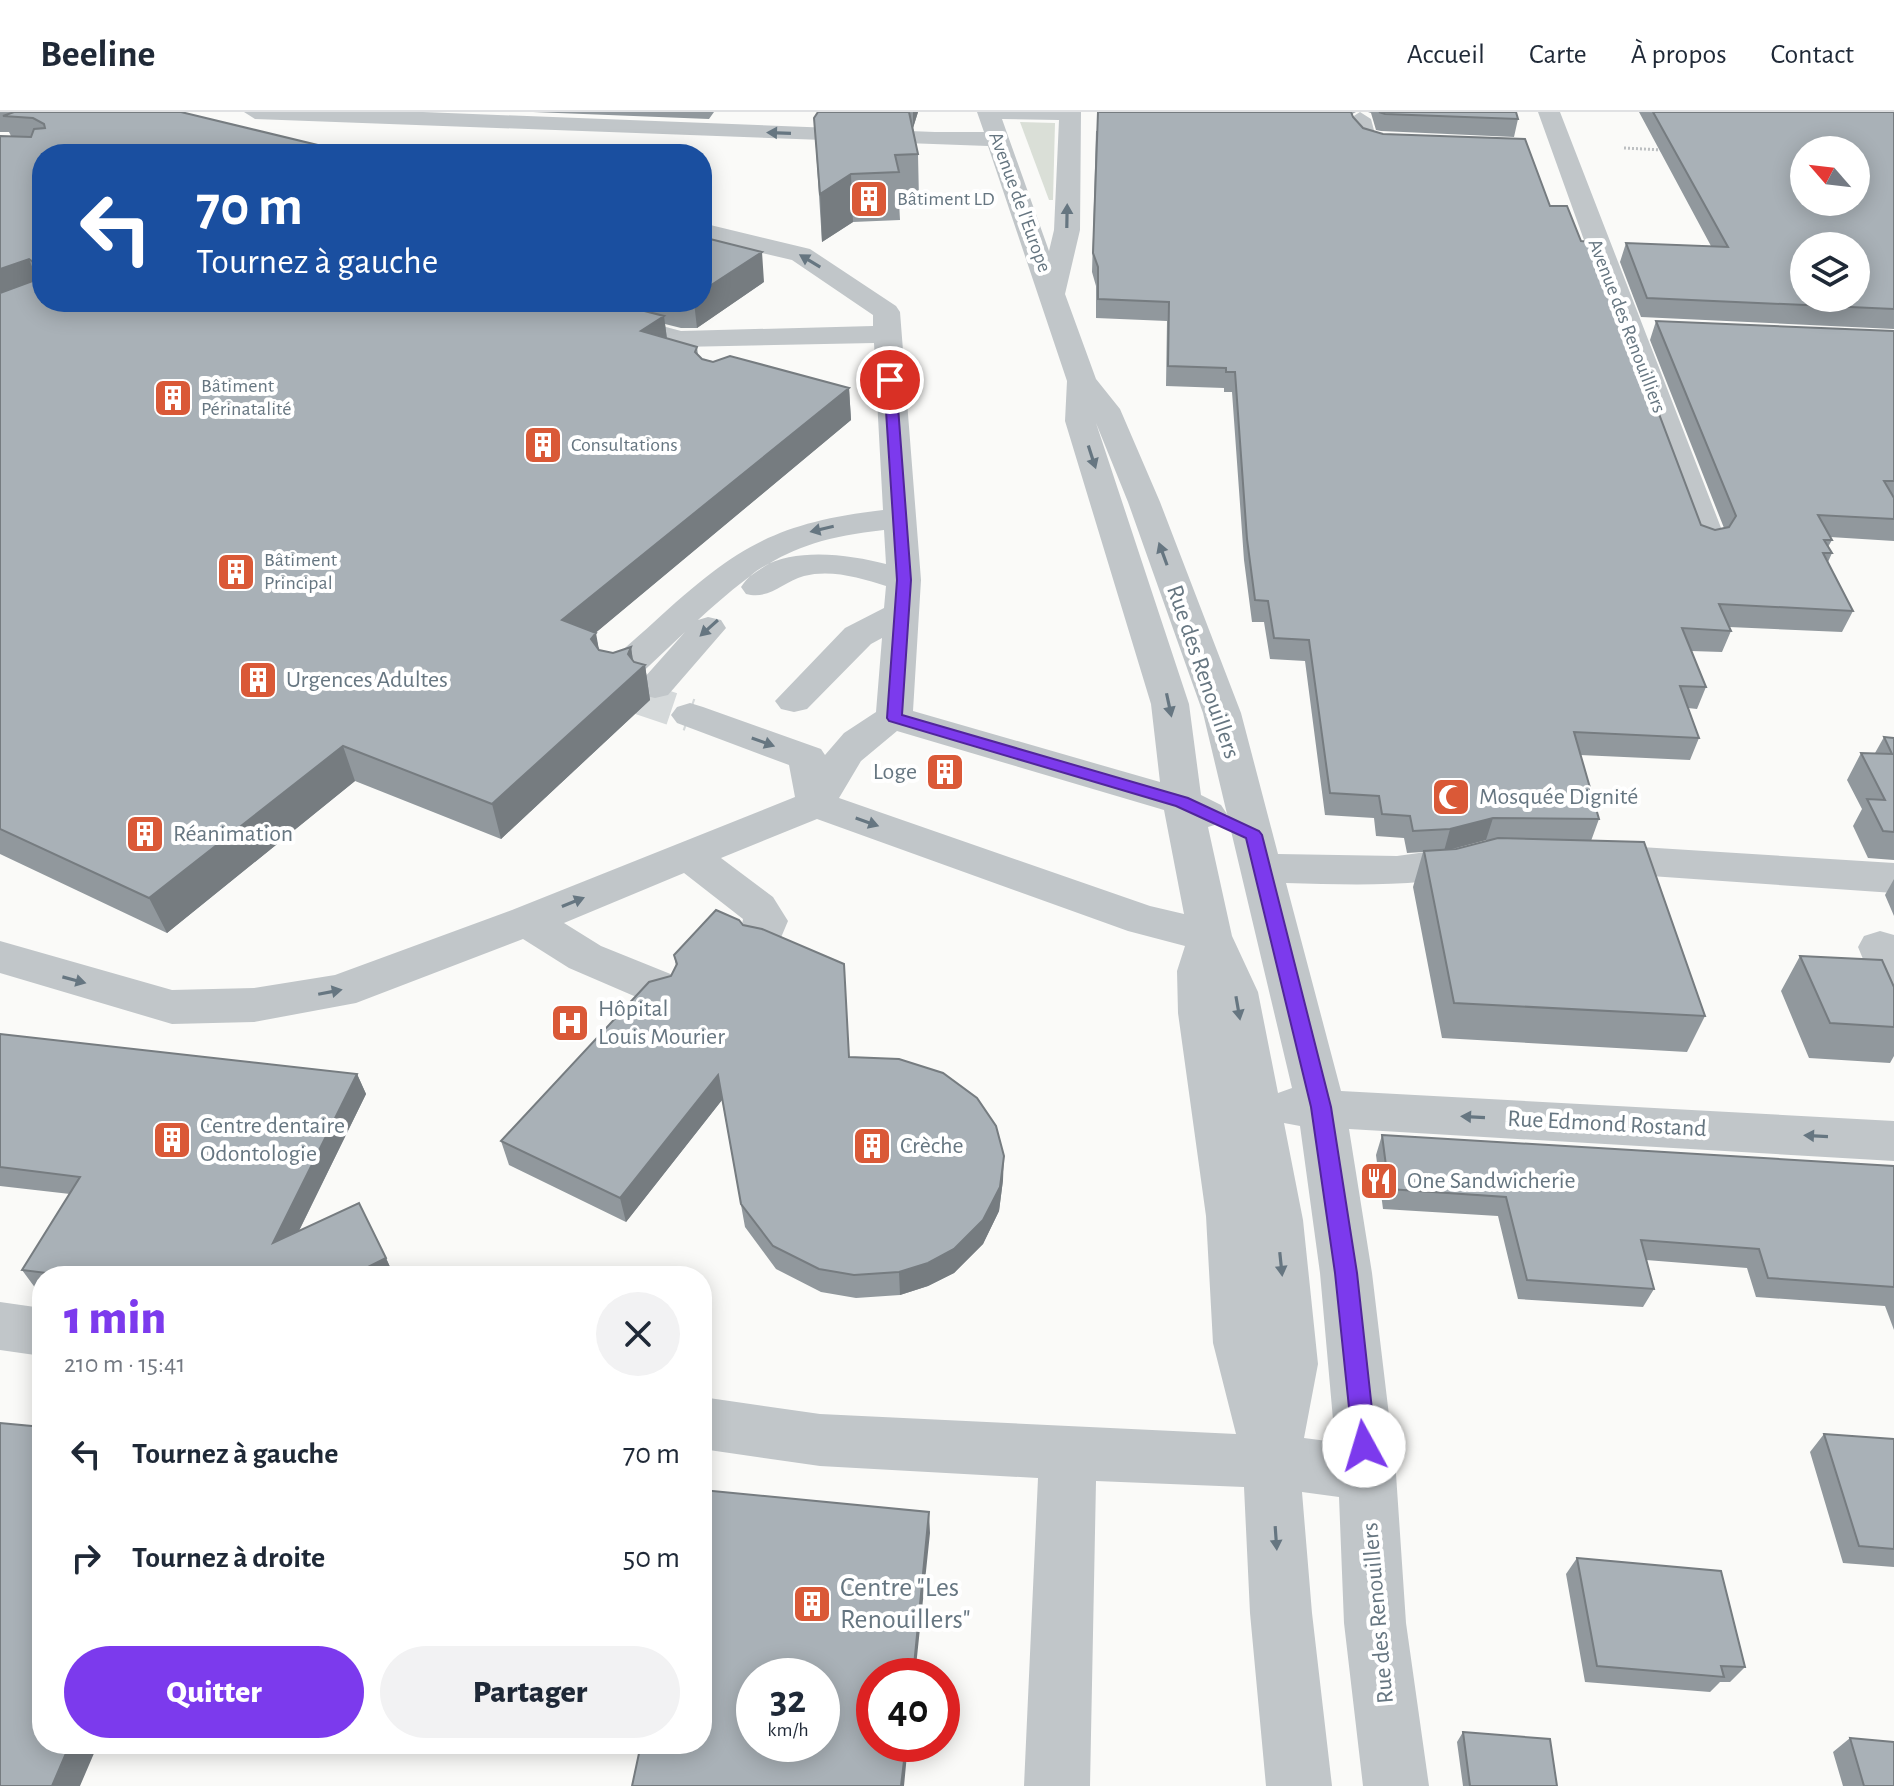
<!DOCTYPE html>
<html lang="fr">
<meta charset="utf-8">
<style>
body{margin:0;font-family:"Alegreya Sans",sans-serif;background:#f2f2f3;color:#1f2937;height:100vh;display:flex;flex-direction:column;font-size:30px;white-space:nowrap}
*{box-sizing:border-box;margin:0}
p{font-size:26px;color:#747a83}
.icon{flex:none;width:44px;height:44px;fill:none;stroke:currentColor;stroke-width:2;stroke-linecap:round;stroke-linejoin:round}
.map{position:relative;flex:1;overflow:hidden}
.side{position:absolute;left:32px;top:1154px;width:680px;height:488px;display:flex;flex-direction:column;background:#fff;border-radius:32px;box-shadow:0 4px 20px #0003}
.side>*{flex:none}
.banner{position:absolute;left:32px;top:32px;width:680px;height:168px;border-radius:32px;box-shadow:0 4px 20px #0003;background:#1a4fa0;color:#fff;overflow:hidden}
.needle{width:52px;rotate:298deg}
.tools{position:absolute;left:1790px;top:24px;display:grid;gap:16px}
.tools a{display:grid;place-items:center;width:80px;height:80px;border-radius:50%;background:#fff;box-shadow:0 4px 20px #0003;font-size:40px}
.speed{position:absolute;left:736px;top:1546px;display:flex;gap:16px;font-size:40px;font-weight:700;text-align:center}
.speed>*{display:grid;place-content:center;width:104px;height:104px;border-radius:50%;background:#fff;box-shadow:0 4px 20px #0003;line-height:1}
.speed small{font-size:20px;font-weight:400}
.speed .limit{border:12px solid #d22;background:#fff;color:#111}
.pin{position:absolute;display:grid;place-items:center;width:68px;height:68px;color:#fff;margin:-34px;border:4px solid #fff;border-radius:50%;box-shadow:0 2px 8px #0007}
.me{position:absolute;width:88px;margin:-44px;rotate:354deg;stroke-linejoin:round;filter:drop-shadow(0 0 6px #0008)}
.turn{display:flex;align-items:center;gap:28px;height:168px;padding:0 32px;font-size:36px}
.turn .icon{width:104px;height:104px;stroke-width:2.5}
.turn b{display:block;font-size:56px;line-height:68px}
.round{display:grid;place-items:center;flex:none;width:84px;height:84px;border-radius:42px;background:#f2f2f3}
.overview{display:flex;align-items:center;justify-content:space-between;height:136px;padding:0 32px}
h1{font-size:48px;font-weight:800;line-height:60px;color:#7c3aed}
.action{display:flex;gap:16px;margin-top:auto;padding:16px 32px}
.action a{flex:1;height:92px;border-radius:48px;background:#7c3aed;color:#fff;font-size:32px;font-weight:800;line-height:92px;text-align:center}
.action a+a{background:#f2f2f3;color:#1f2937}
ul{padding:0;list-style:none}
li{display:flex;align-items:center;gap:24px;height:104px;padding:0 32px}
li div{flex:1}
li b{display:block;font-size:30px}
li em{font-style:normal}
header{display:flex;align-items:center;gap:48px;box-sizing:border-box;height:112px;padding:0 40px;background:#fff;border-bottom:2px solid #e0e1e3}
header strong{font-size:38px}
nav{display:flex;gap:44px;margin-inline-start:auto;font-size:28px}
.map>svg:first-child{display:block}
</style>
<header>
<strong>Beeline</strong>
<nav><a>Accueil</a><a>Carte</a><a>À propos</a><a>Contact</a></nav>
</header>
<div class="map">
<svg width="1894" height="1674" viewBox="0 0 1894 1674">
<rect width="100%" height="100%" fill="#fafaf8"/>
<path fill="#dadfd7" d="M1020,10L1055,11L1053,88H1049Z"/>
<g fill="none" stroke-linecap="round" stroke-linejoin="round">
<path stroke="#d5d9da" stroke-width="33" stroke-dasharray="33 17" stroke-linecap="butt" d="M613,567L604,574L690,603"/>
<path stroke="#bcbfc1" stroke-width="3" stroke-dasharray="2 2" stroke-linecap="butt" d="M1624,36L1663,38"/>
<path fill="#c1c6c9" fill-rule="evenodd" d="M244,0H423L935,20H984L977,0H1081L1080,118L1065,182L1096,267L1120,297L1160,390L1241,601L1278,742L1397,744L1477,733L1492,737L1498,747L1492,757C1424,776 1356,773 1286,771L1341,979L1894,1009V1049L1349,1017L1372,1161L1396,1362L1406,1511L1429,1674H1363L1344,1511L1339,1385L1302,1380L1312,1501L1332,1674H1266L1250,1501L1244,1375L1096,1369L1090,1674H1024L1038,1366L820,1354L702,1337V1285L820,1302L1236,1322L1213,1231L1206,1104L1178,901L1177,859L1185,834L1128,819L817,707L721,746L773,785L788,809L777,835L762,840L747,835L740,824L743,807L684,761L564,811L601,834L673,863L679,875L673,887L657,892L641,887L569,856L523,827L356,891L254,910L172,912L0,861V829L172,878L254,876L335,863L512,798L795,685L789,653L677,611L671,603L677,595L690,591L703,595L821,637L825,643L844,621L876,600L882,526L871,532L807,597L794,600L781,597L775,589L845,516L884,496L886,474C861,466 831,457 804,464C782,470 770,488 746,482L741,475C771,431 842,441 886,452L884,418C795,428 764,448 698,508L708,505L721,508L726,516L668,583L655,586L642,583L636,575L685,520L632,570L619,573L606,570L601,562C614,543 636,527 653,511C734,437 772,411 883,398L874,231L680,235L626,221L622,215L626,209L636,207L681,219L873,214V203L792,148L702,127V111L810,137L896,194L900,200L921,468L913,599L1160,670L1151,592L1065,309L1067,269L988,34L255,7ZM1002,7L1059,8L1054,118L1049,139ZM1096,311L1128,390L1203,601L1227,702L1221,693L1201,683L1189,592ZM897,619L1164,698L1184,802L1150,794L839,686L861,649ZM1227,702L1292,976L1278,981L1258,880L1232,824L1208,715L1221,711ZM1284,1011L1300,1014L1320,1161L1335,1330L1304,1326L1318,1252L1303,1108Z
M1360,0L1371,7L1375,22L1420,26L1423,31L1420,36L1412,38C1380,36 1355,44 1349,7Z
M1538,0H1560L1725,426L1720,433L1708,436L1696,433L1691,426Z
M1593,732L1894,751V781L1593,760L1578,756L1572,746L1578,736Z
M1880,819L1894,823V887L1878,883L1858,835L1864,824Z
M0,1190L42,1196V1244L0,1238Z"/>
</g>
<path fill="#91989d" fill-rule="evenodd" d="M0,0H181L42,42V190H702L764,170L697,216H681L665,212L667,227L697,235L698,243L702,247L849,276L851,308L595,521L599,538L613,541L631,535L633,550L645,553L650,588L501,727L355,669L167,821L0,742V24H11L9,20H0Z
M533,0H714L709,7Z
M818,0H918L913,16L918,42L919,88L899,89L900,108L853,110L822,130L814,6Z
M1356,0L1352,2L1353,5L1363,16L1550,94L1701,413L1715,418L1724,416L1650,228L1656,209L1894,219V429L1830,425L1832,428L1828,435L1832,441L1828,450L1853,499L1842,520L1729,515L1731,519L1722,540L1691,539L1706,575L1697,597L1688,596L1699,626L1690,648L1580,643L1599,707L1591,729L1705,904L1687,940L1442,926L1413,775L1423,740L1407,741L1404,726L1376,724L1374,706L1325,703L1305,549L1270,547L1264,510H1252L1244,448L1232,280H1224V276L1166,274L1167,209L1096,206V174L1092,160L1096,19ZM1486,728H1492L1456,737L1449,738Z
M1368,0H1516L1518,7L1514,25L1381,19L1376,18L1371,1Z
M1639,0H1894V217L1641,205L1620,150L1626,131L1711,134Z
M1884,625L1894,626V748L1868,746L1853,714L1862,697L1847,668L1861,641H1875Z
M1894,767V804L1885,783Z
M674,843L850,945L1003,1068L999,1099L983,1132L954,1161L928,1174L900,1183L856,1186L821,1180L776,1157L745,1115L722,988L626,1110L509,1053L501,1029L671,864L676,854Z
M1800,844L1894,875V944L1890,951L1809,946L1781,879Z
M0,922L357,962L366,982L299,1119L386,1146L394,1164H42V1178L36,1177L22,1158L70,1082L0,1074Z
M1382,1023L1894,1054V1218L1885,1194L1756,1185L1747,1156L1646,1148L1654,1177L1643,1195L1518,1187L1498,1104L1383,1097L1376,1043Z
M1824,1322L1894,1327V1455L1843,1451L1810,1340Z
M1577,1446L1745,1555L1730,1570H1720L1710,1580L1585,1570L1566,1462Z
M1463,1620L1557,1674H1463L1457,1630Z
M1850,1626L1894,1674H1843L1833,1640Z"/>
<path fill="#767c80" d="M913,0H918L913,16Z
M851,62L853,110L822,130L820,82Z
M762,140L764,170L697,216L694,190H702V179Z
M29,147L41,177L0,192V157Z
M616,190H633L635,204Z
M664,204L668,235L641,219Z
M849,276L851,308L569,543L562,508Z
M596,521L602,555L591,527Z
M631,535L635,562L645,553L650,588L501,727L492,692Z
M343,634L355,669L167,821L149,786Z
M1493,706L1486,728L1444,739L1450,717Z
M357,962L366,982L283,1151L273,1131Z
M718,963L722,988L626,1110L620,1086Z
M1004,1044L1003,1068L999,1099L983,1132L954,1161L928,1174L900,1183L899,1160Z
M386,1146L394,1164H350Z
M929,1400L930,1421L915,1564H913Z
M70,1632H98L80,1674H52Z
M906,1632H908L904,1674H901Z"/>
<path fill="#a9b1b7" stroke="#767c80" stroke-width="2" fill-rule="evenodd" d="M14,0H181L355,42H42V159L33,157V150L29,147L0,157V24L31,25L34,17L45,16L44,12L33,6L3,4Z
M818,0H909L918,42L895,43L899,60L851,62L820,82L814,6Z
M1098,0H1351L1353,5L1363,16L1383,22L1525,27L1550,94H1567L1581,129L1594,130L1701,413L1715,418L1729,415L1736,404L1656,209L1894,219V369H1884L1894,386V407L1818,403L1832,428H1824L1832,441H1823L1853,499L1719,492L1731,519L1682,516L1706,575L1680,574L1699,626L1574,620L1599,707L1493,706L1450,717L1413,719L1410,704L1382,702L1379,684L1330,681L1309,528L1274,526L1268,489L1255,488L1247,427L1235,260H1226V256L1168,254L1169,190L1098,187V155L1093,141Z
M1379,0H1516L1518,7L1385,2Z
M1653,0H1894V197L1647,186L1626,131L1728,135ZM1804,38H1856V90H1804ZM1804,134H1856V186H1804Z
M702,125L762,140L702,179Z
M42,164V190H618L621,193L664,204L641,219L697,235L695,240L702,247L713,250L730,244L849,276L562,508L596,521L591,527L599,538L613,541L631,535L628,542L634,550L645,553L492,692L343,634L149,786L0,717V181L41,166Z
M1884,625L1894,626V720L1883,719L1867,687L1885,688L1861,641L1892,642Z
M1498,726L1644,730L1705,904L1454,891L1424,739L1456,737Z
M716,798L739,808L743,813L762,817L844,852L849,945L899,947L943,961L977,986L996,1014L1004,1044L1000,1075L983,1108L954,1137L928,1151L899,1160L854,1163L819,1157L773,1134L741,1092L718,963L620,1086L501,1029L649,870L671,864L677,852L674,843Z
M1800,844L1882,848L1894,875V915L1830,911Z
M0,922L357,962L273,1131L359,1091L386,1146L350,1164H71L22,1158L80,1065L0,1055Z
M1382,1023L1894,1054V1175L1768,1166L1759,1137L1641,1128L1654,1177L1527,1168L1506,1085L1389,1077Z
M0,1311L42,1315V1632H70L52,1674H0Z
M1824,1322L1894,1327V1437L1859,1434Z
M702,1378L929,1400L913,1564H874V1632H906L901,1674H632L641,1632H702ZM754,1564H822V1632H754Z
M1577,1446L1721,1459L1745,1555L1721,1554L1724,1565L1597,1554Z
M1463,1620L1550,1627L1557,1674H1470Z
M1850,1626L1894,1630V1674H1864Z"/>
<defs><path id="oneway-solid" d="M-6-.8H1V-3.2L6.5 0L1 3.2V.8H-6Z" transform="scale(2)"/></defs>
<g fill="#667681">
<use href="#oneway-solid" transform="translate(779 21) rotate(-178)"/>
<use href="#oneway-solid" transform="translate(1067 104) rotate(-89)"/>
<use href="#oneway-solid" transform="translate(810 149) rotate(-149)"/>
<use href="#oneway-solid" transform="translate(1092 345) rotate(72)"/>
<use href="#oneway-solid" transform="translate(822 417) rotate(167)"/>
<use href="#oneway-solid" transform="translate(1163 442) rotate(-110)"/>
<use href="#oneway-solid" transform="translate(709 516) rotate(138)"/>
<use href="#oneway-solid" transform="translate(1169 593) rotate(78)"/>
<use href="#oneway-solid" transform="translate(763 630) rotate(20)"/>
<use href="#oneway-solid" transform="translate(867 710) rotate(19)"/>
<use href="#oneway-solid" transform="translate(573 790) rotate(-22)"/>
<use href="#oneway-solid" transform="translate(74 868) rotate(15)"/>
<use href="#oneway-solid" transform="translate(330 880) rotate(-11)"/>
<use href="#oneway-solid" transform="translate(1238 896) rotate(80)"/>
<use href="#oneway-solid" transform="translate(1473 1005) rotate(-177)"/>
<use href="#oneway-solid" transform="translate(1816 1024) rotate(-177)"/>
<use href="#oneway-solid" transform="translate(1281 1152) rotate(84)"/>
<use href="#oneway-solid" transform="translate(1276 1426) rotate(86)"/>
</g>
<path fill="#7c3aed" stroke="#51269a" stroke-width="2" d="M890,265L896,268L911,468L902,603L1188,686L1259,719L1262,723L1331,995L1357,1161L1376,1334L1373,1341L1364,1345L1356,1341L1353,1334L1335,1161L1311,995L1246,726L1176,694L889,609L887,606L897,468L884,268Z"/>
<defs>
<symbol id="building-square" viewBox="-11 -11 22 22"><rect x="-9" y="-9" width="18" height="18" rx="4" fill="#da5937" stroke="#fff"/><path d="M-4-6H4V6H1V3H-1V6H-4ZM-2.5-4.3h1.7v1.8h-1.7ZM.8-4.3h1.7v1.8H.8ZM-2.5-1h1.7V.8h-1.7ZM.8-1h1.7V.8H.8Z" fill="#fff"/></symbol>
<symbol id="mosque-square" viewBox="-11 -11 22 22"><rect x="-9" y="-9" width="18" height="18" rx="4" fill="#da5937" stroke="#fff"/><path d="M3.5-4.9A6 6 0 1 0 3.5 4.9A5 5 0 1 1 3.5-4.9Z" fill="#fff"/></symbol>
<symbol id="hospital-square" viewBox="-11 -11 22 22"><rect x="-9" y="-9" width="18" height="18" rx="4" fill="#da5937" stroke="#fff"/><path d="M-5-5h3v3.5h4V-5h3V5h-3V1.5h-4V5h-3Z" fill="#fff"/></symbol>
<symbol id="restaurant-square" viewBox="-11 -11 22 22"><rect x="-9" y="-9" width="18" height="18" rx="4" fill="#da5937" stroke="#fff"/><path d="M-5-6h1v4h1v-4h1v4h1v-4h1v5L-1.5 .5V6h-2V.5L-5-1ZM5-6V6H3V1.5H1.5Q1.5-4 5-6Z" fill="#fff"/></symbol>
</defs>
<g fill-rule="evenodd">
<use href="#building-square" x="847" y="65" width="44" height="44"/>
<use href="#building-square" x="151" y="264" width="44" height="44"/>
<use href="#building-square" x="521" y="311" width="44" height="44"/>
<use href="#building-square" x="214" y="438" width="44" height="44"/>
<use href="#building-square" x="236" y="546" width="44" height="44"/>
<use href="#building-square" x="923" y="638" width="44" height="44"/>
<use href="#mosque-square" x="1429" y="663" width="44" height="44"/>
<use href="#building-square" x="123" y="700" width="44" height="44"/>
<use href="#hospital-square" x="548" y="889" width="44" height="44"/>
<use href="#building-square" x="150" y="1006" width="44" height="44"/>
<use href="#building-square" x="850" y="1012" width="44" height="44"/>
<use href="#restaurant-square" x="1357" y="1047" width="44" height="44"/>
<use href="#building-square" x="790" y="1470" width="44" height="44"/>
</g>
<g text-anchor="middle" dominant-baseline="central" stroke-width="8" stroke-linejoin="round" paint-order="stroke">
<g font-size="20" fill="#667681" stroke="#fff" text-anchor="start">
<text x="897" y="87">Bâtiment LD</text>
<text x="201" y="274">Bâtiment<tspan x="201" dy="23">Périnatalité</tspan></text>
<text x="571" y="333">Consultations</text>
<text x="264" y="448">Bâtiment<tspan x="264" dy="23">Principal</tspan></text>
</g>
<g font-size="20" fill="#667681" stroke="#fff">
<text transform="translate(1020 90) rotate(70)">Avenue de l'Europe</text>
<text transform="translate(1627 214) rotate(69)">Avenue des Renouilliers</text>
</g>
<g font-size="24" fill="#667681" stroke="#fff">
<text transform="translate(1203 560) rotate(71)">Rue des Renouillers</text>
<text transform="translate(1607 1012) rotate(3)">Rue Edmond Rostand</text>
<text transform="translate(1378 1501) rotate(-95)">Rue des Renouillers</text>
</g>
<g font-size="24" fill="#667681" stroke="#fff" text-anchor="start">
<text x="286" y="568">Urgences Adultes</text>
<text x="917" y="660" text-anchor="end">Loge</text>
<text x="1479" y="685">Mosquée Dignité</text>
<text x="173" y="722">Réanimation</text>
<text x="598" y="897">Hôpital<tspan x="598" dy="28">Louis Mourier</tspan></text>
<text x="200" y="1014">Centre dentaire<tspan x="200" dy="28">Odontologie</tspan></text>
<text x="900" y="1034">Crèche</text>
<text x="1407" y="1069">One Sandwicherie</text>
</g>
<g font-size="28" fill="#667681" stroke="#fff" text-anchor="start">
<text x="840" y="1476">Centre "Les<tspan x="840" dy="32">Renouillers"</tspan></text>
</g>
</g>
</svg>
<div class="tools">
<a><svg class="needle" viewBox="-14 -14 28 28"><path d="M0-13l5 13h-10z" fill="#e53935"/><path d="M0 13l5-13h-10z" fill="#747a83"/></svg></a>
<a><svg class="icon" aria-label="layers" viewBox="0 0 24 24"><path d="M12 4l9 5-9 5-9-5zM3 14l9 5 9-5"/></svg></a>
</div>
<div class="speed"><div>32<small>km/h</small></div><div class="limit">40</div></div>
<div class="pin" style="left:890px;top:268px;background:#d93025"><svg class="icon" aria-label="arrive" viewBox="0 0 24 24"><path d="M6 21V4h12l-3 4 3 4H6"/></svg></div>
<svg class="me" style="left:1364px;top:1334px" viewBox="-20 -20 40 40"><circle r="19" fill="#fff"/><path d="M0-13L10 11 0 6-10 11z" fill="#7c3aed"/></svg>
<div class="banner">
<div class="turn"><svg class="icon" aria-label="left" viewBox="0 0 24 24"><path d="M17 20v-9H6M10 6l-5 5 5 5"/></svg><div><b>70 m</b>Tournez à gauche</div></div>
</div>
<section class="side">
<div class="overview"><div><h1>1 min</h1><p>210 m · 15:41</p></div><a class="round"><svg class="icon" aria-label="close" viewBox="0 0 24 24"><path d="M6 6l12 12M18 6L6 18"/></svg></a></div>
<ul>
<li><svg class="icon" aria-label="left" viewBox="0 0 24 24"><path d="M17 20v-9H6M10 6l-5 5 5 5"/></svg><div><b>Tournez à gauche</b></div><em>70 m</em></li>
<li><svg class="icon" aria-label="right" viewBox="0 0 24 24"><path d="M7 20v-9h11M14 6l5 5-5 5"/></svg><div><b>Tournez à droite</b></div><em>50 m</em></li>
</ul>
<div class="action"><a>Quitter</a><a>Partager</a></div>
</section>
</div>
